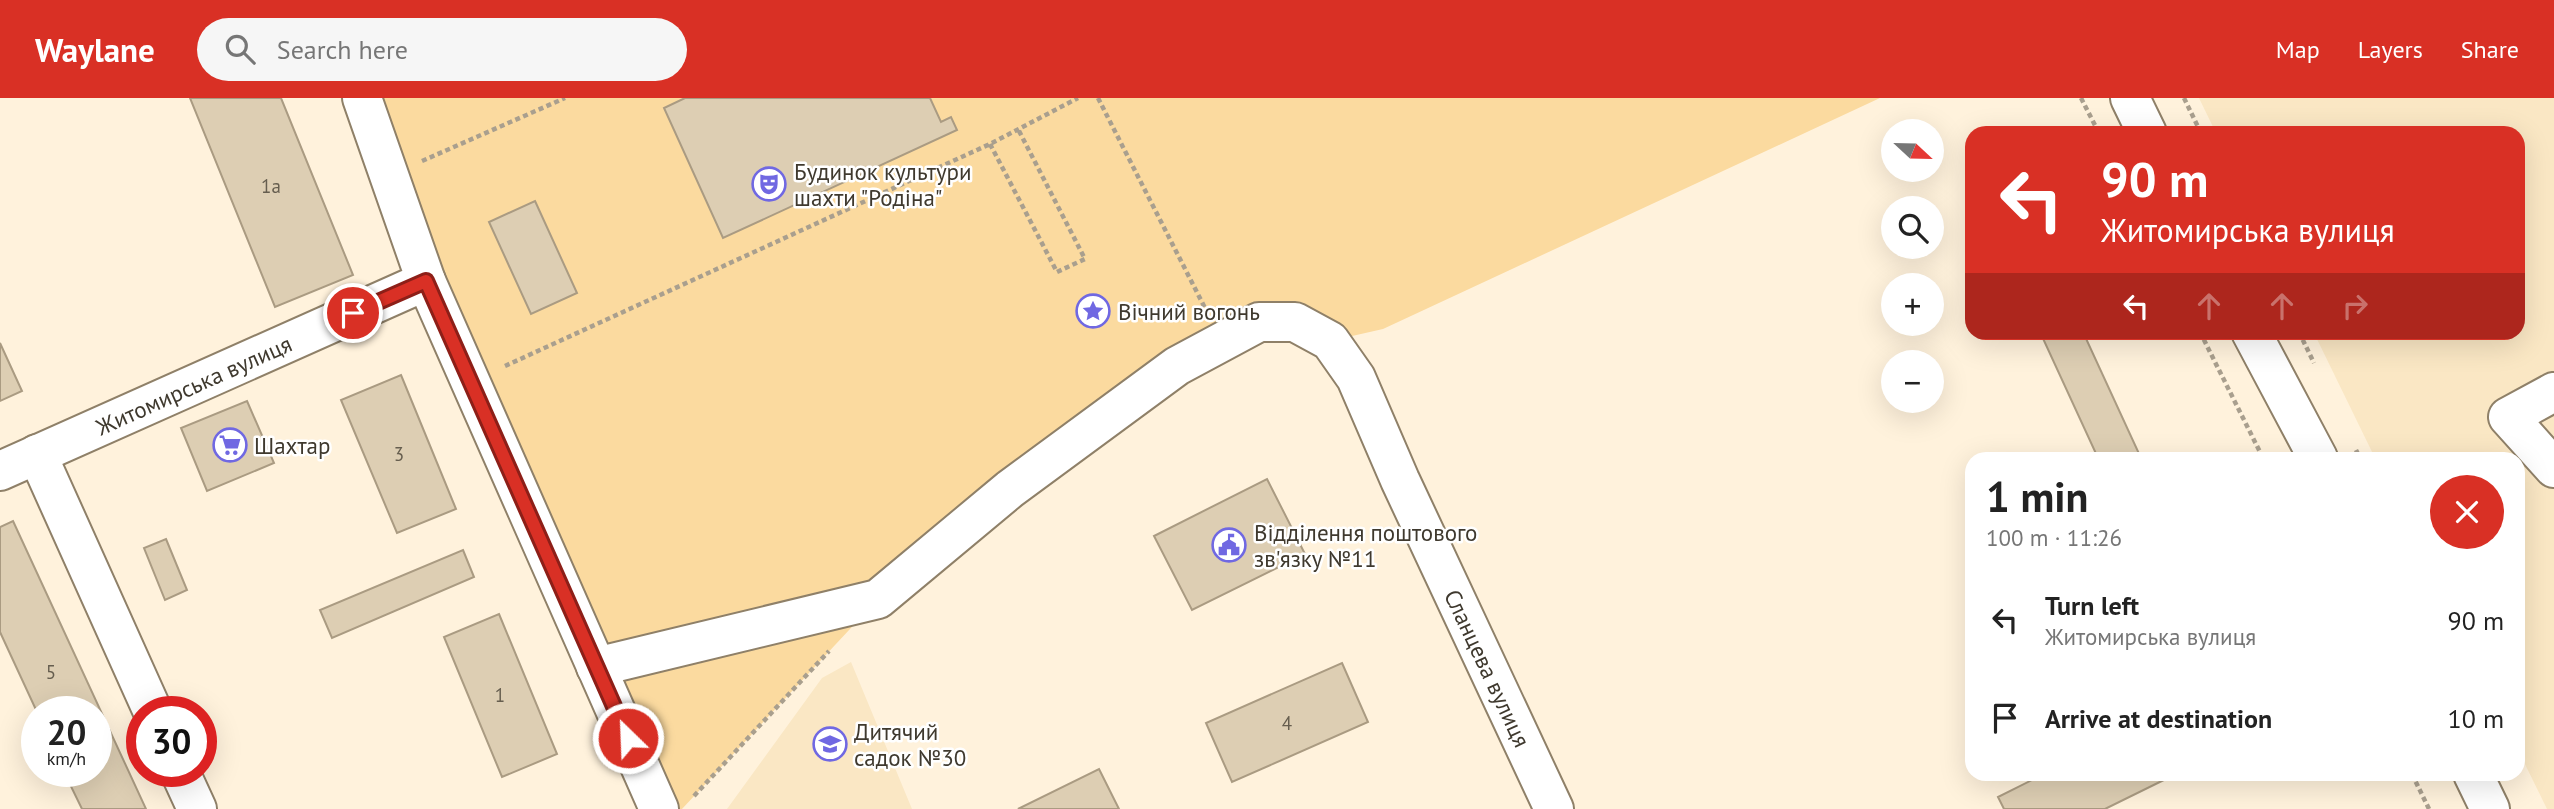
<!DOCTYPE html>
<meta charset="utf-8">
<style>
body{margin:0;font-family:"PT Sans",sans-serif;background:#f6f6f6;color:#222;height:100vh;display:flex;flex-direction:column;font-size:26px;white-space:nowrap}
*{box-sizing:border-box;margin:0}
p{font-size:23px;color:#767676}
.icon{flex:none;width:38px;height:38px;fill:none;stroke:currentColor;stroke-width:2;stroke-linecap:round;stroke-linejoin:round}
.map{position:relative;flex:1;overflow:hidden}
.sheet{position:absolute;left:1965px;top:354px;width:560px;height:329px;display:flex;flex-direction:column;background:#fff;border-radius:21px;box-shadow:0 7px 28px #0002}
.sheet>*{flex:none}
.hud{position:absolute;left:1965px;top:28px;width:560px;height:214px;border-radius:21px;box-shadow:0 7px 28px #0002;background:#d93025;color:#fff;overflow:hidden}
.needle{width:46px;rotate:112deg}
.buttons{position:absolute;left:1881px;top:21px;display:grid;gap:14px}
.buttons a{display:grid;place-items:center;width:63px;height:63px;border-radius:50%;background:#fff;box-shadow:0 7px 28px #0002;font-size:35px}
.speed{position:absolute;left:21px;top:598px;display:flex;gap:14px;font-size:35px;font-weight:700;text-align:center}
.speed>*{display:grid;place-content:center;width:91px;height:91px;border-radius:50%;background:#fff;box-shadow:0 7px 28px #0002;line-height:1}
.speed small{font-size:18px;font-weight:400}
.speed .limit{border:10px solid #d22;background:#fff;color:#111}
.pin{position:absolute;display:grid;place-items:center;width:60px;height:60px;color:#fff;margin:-30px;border:4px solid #fff;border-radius:50%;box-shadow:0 2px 7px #0007}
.me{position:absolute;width:77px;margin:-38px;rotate:336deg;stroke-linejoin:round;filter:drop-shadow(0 0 5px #0008)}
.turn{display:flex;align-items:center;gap:24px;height:147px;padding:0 21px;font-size:32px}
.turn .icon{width:91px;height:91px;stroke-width:2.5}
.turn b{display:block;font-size:49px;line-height:60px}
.lanes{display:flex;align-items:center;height:66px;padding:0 21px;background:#0003;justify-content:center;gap:35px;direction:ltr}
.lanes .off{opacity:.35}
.round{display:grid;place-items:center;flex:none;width:74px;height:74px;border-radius:37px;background:#f6f6f6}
.head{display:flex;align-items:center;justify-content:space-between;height:119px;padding:0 21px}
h1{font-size:42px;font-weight:700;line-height:52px}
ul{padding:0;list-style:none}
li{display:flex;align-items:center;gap:21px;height:98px;padding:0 21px}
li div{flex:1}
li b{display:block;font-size:26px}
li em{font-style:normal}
header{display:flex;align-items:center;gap:42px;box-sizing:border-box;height:98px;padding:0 35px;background:#d93025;color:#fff}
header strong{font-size:33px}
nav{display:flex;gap:38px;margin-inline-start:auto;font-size:24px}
.search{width:490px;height:63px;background:#f6f6f6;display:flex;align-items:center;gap:18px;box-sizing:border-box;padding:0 24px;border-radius:38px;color:#767676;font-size:26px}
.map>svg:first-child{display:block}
</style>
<header>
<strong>Waylane</strong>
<div class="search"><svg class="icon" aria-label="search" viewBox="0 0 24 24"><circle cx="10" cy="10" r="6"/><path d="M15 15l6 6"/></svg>Search here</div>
<nav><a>Map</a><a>Layers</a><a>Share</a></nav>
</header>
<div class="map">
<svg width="2554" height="711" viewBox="0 0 2554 711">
<rect width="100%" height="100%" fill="#fff2dc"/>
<path fill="#fae7c4" d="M2199,0H2554V711H2547L2518,652V360H2375L2314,235L2518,234V35H2216Z
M851,564L912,711H727L822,580Z"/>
<path fill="#fbda9f" d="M362,0H1880L1383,231L1330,243L1259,224L878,501L682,711H659Z"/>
<path fill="#ddceb3" stroke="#aa9b82" stroke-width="2" d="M190,0H281L353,177L275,209Z
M685,0H930L941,24L951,19L957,32L723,140L664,10Z
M535,103L577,195L531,216L489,124Z
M2040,234H2083L2141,360H2098Z
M0,245L22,293L0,303Z
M401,277L456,411L397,435L341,302Z
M247,303L274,365L207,393L181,330Z
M1267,381L1305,456L1192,512L1154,438Z
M13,423L146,711H82L64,674H96V614H37L0,534V429Z
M166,441L187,492L165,502L144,450Z
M463,452L474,479L332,540L320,512Z
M499,516L557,656L502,679L444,539Z
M1342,565L1368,624L1232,684L1206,625Z
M1099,671L1119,711H1018Z
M2044,676H2176L2105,711H2004L1998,699Z"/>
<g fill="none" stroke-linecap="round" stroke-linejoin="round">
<defs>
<g id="minor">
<path d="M2130,0L2147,35"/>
<path d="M426,183L659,711"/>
<path d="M2251,234L2318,360"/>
<path d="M2554,294L2508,319L2554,370"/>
<path d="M37,356L153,614"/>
<path id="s1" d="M0,373L426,183L362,0"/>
<path id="s2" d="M596,569L878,501L1010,391L1177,268L1259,224H1295L1330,243L1356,280L1400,382L1554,711"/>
<path d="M180,674L197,711"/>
<path d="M2473,676L2490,711"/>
</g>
</defs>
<use href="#minor" stroke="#8f8068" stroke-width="42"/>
<path stroke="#a99f8e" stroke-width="4.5" stroke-dasharray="5 3.5" stroke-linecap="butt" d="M1098,0L1206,212
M2081,0L2099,35
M2184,0L2201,35
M990,46L1057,174L1085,161L1018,31
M422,63L565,0
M2200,234L2263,360
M2299,234L2314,265
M505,268L990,46L1078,0
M2356,352L2360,360
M2412,676L2429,711
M694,698L829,553"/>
<use href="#minor" stroke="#fff" stroke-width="38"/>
</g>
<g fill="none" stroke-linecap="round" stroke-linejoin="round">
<defs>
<path id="route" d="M353,215L426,183L628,640"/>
</defs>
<use href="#route" stroke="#8d1f18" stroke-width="18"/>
<use href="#route" stroke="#d93025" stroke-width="12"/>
</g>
<defs>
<symbol id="theatre-ring" viewBox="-11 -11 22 22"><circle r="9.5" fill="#fff" stroke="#7068e2" stroke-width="1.5"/><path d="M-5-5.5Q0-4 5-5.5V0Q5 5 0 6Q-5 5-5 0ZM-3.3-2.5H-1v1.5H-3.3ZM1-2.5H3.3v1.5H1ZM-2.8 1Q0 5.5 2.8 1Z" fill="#7068e2"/></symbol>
<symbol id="sight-ring" viewBox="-11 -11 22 22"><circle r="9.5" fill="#fff" stroke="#7068e2" stroke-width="1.5"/><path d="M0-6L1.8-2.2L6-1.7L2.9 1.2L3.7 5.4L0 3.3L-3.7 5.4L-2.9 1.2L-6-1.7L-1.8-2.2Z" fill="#7068e2"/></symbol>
<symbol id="supermarket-ring" viewBox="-11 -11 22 22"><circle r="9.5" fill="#fff" stroke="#7068e2" stroke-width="1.5"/><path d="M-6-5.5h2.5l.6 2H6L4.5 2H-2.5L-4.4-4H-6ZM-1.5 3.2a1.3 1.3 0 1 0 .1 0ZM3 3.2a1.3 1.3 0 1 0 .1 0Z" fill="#7068e2"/></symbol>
<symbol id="civic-ring" viewBox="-11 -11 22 22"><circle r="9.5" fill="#fff" stroke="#7068e2" stroke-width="1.5"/><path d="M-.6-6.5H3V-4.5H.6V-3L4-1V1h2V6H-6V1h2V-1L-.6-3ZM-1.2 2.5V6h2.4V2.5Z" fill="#7068e2"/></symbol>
<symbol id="school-ring" viewBox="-11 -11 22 22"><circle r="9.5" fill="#fff" stroke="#7068e2" stroke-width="1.5"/><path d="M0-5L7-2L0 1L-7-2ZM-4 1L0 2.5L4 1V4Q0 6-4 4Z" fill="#7068e2"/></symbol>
</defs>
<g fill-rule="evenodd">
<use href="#theatre-ring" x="750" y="67" width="38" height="38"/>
<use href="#sight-ring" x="1074" y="194" width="38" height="38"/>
<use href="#supermarket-ring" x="211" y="328" width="38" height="38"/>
<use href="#civic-ring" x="1210" y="428" width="38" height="38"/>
<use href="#school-ring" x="811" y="627" width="38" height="38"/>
</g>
<g text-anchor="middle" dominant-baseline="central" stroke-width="5" stroke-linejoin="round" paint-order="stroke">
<g font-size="19" fill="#665e4f">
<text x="271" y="88">1а</text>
<text x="399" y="356">3</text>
<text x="51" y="574">5</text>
<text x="500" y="597">1</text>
<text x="1287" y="625">4</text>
</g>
<g font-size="23" fill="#3f392e" stroke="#fff" text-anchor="start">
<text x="794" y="73">Будинок культури<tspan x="794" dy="26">шахти "Родіна"</tspan></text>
<text x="1118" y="213">Вічний вогонь</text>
<text x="254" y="347">Шахтар</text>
<text x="1254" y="434">Відділення поштового<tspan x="1254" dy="26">зв'язку №11</tspan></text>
<text x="854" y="633">Дитячий<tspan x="854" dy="26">садок №30</tspan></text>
</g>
<g font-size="23" fill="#3f392e" stroke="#fff">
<text stroke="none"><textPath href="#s1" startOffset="212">Житомирська вулиця</textPath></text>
<text stroke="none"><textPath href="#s2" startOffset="1202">Сланцева вулиця</textPath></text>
</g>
</g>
</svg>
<div class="buttons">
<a><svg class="needle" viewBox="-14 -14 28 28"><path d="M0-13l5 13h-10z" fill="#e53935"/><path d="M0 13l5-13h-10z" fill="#767676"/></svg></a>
<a><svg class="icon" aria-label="search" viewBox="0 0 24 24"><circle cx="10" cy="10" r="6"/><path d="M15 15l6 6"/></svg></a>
<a>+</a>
<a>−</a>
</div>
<div class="speed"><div>20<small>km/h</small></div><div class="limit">30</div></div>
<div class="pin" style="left:353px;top:215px;background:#d93025"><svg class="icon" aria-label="arrive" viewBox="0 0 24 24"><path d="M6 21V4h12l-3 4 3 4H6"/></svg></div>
<svg class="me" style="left:628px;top:640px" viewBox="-20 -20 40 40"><circle r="17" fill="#d93025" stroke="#fff" stroke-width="3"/><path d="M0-11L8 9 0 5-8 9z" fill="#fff"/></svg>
<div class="hud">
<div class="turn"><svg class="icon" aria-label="left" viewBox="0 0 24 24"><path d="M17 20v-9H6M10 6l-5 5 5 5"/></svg><div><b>90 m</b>Житомирська вулиця</div></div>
<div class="lanes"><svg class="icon" aria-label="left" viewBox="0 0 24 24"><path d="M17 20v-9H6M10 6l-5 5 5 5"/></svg><svg class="icon off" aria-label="ahead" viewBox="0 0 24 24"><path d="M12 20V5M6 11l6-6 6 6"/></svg><svg class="icon off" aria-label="ahead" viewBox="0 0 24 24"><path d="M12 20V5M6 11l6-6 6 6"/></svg><svg class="icon off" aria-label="right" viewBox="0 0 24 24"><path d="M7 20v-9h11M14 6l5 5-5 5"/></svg></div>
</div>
<section class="sheet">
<div class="head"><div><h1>1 min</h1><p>100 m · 11:26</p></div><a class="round" style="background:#d93025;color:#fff"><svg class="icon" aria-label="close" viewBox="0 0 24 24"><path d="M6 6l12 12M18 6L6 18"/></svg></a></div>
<ul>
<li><svg class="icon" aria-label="left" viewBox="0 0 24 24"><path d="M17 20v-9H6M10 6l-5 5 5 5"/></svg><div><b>Turn left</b><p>Житомирська вулиця</p></div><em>90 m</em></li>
<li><svg class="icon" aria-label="arrive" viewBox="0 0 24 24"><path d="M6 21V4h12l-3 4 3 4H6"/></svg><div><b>Arrive at destination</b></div><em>10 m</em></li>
</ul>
</section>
</div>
